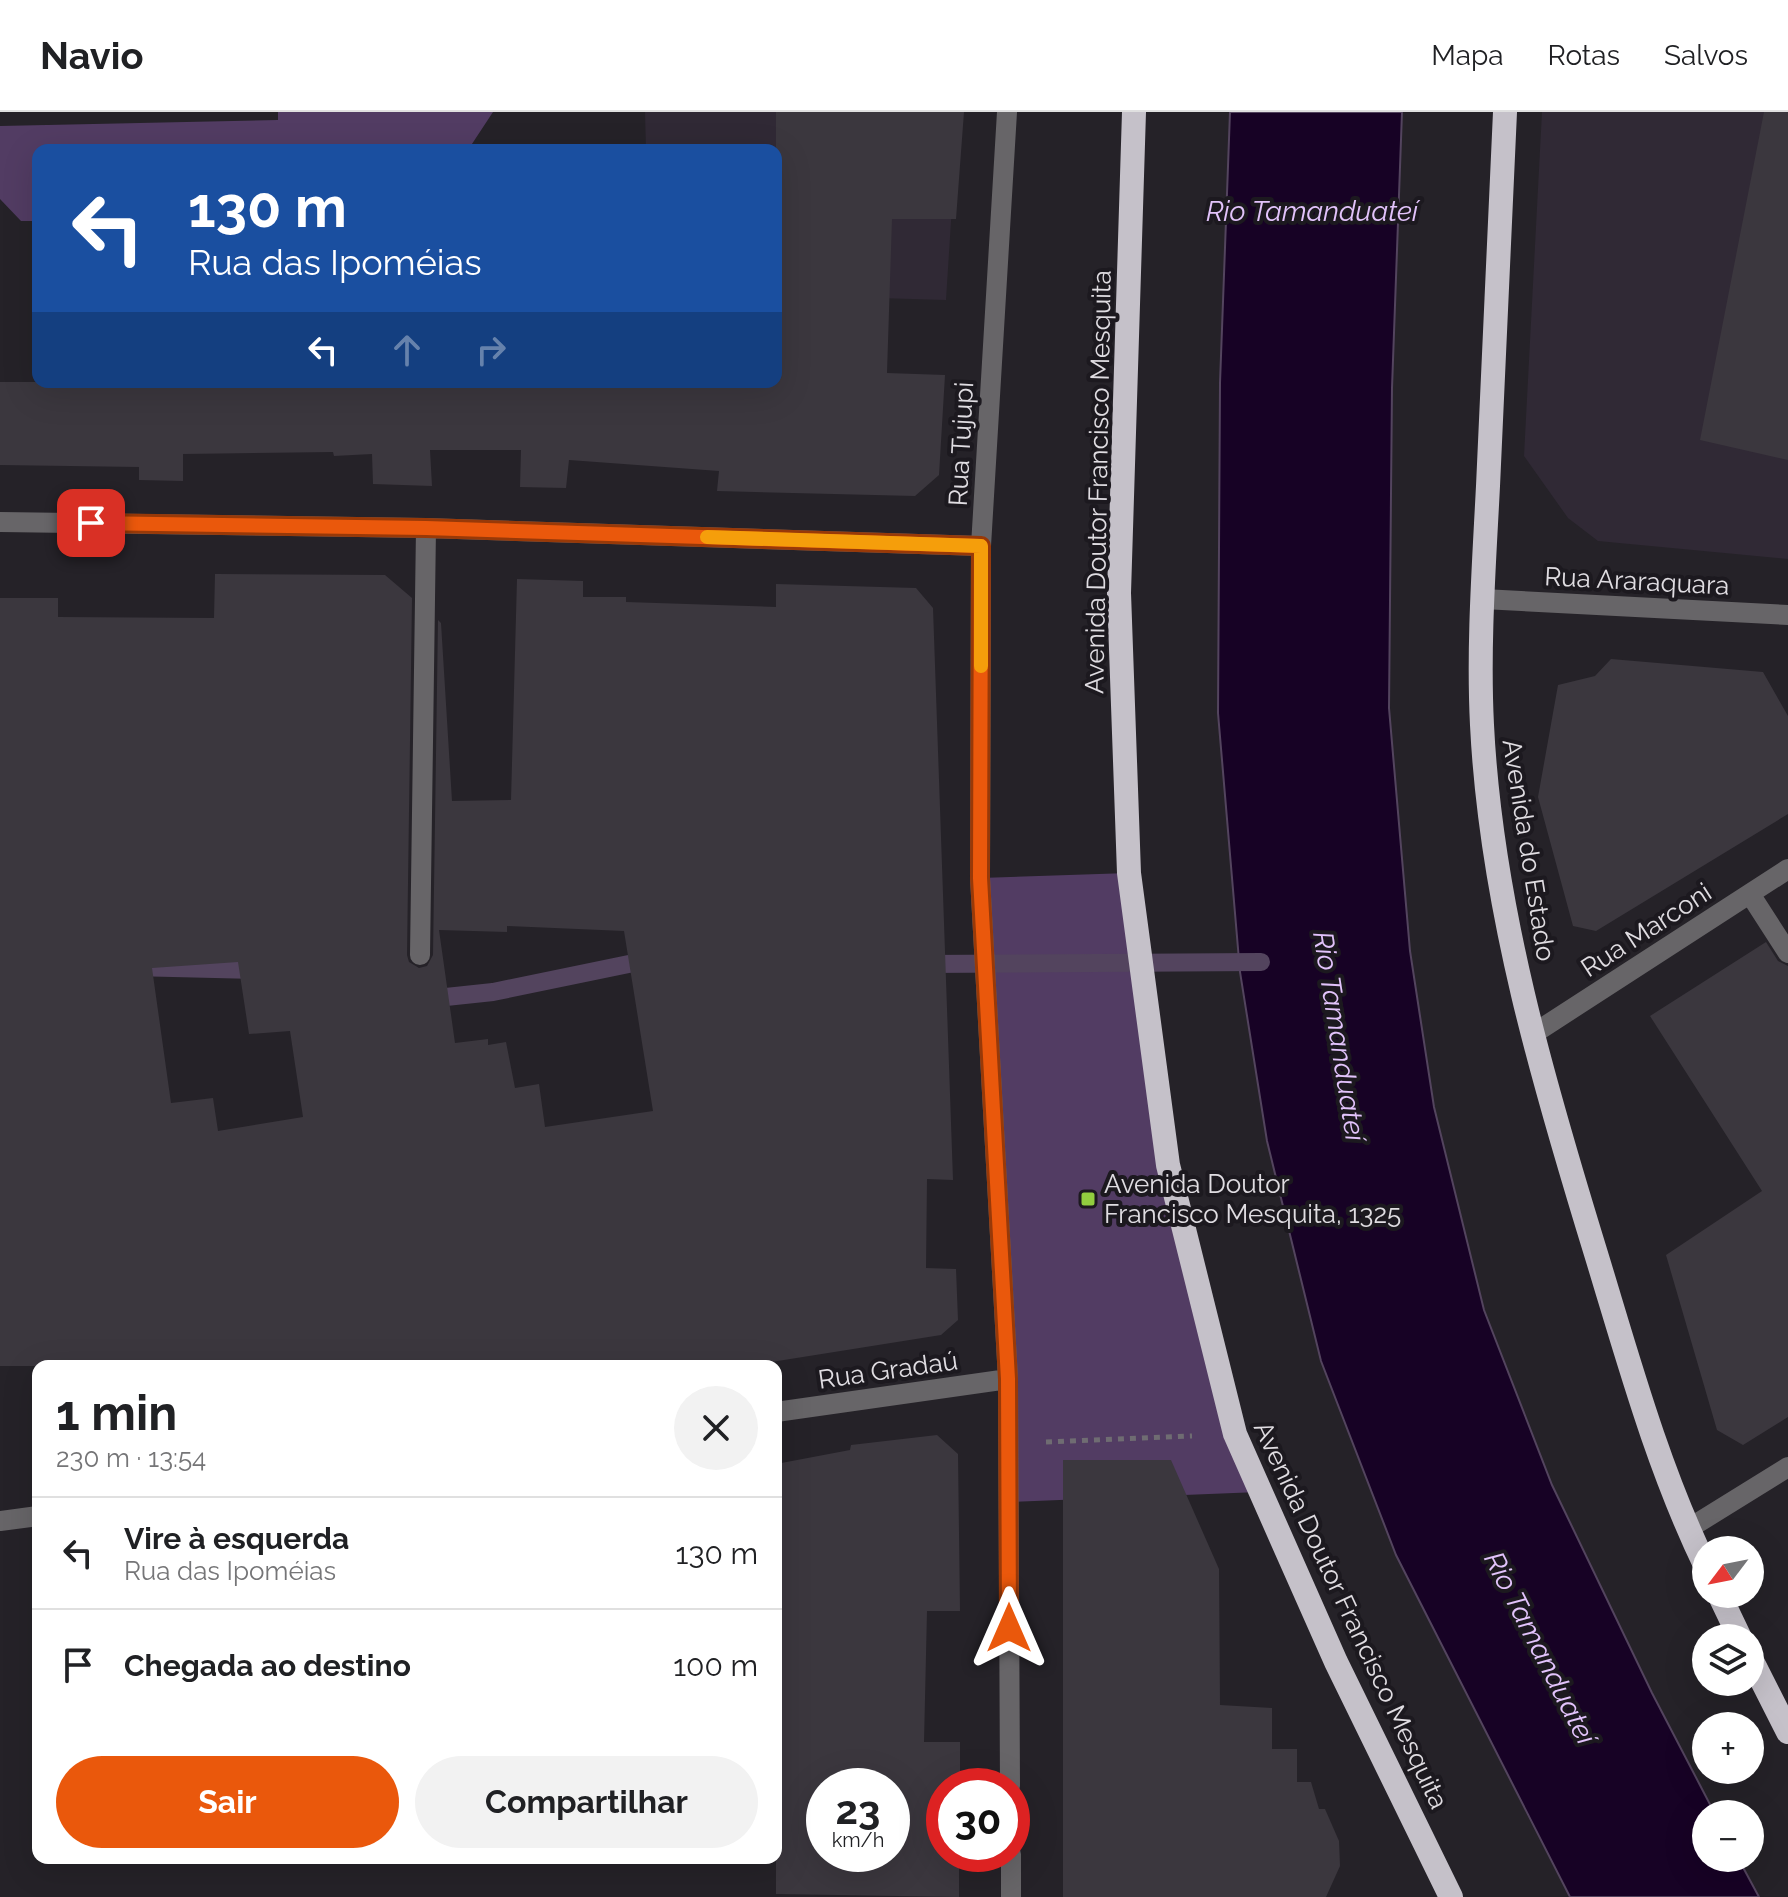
<!DOCTYPE html>
<html lang="pt">
<meta charset="utf-8">
<style>
body{margin:0;font-family:Raleway,sans-serif;background:#f2f2f2;color:#202124;height:100vh;display:flex;flex-direction:column;font-size:30px;white-space:nowrap}
*{box-sizing:border-box;margin:0}
p{font-size:26px;color:#757577}
.icon{flex:none;width:44px;height:44px;fill:none;stroke:currentColor;stroke-width:2;stroke-linecap:round;stroke-linejoin:round}
.map{position:relative;flex:1;overflow:hidden}
.side{position:absolute;left:32px;top:1248px;width:750px;height:504px;display:flex;flex-direction:column;background:#fff;border-radius:16px;box-shadow:0 8px 32px #0002}
.side>*{flex:none}
.banner{position:absolute;left:32px;top:32px;width:750px;height:244px;border-radius:16px;box-shadow:0 8px 32px #0002;background:#1a4fa0;color:#fff;overflow:hidden}
.needle{width:52px;rotate:238deg}
.tools{position:absolute;left:1692px;top:1424px;display:grid;gap:16px}
.tools a{display:grid;place-items:center;width:72px;height:72px;border-radius:50%;background:#fff;box-shadow:0 8px 32px #0002;font-size:40px}
.speed{position:absolute;left:806px;top:1656px;display:flex;gap:16px;font-size:40px;font-weight:700;text-align:center}
.speed>*{display:grid;place-content:center;width:104px;height:104px;border-radius:50%;background:#fff;box-shadow:0 8px 32px #0002;line-height:1}
.speed small{font-size:20px;font-weight:400}
.speed .limit{border:12px solid #d22;background:#fff;color:#111}
.pin{position:absolute;display:grid;place-items:center;width:68px;height:68px;color:#fff;margin:-34px;border-radius:16px;box-shadow:0 4px 12px #0006}
.me{position:absolute;width:88px;margin:-44px;rotate:0deg;stroke-linejoin:round;filter:drop-shadow(0 0 6px #0008)}
.turn{display:flex;align-items:center;gap:28px;height:168px;padding:0 24px;font-size:36px}
.turn .icon{width:104px;height:104px;stroke-width:2.5}
.turn b{display:block;font-size:56px;line-height:68px}
.lanes{display:flex;align-items:center;height:76px;padding:0 24px;background:#0003;justify-content:center;gap:40px;direction:ltr}
.lanes .off{opacity:.35}
.round{display:grid;place-items:center;flex:none;width:84px;height:84px;border-radius:42px;background:#f2f2f2}
.headline{display:flex;align-items:center;justify-content:space-between;height:136px;padding:0 24px}
h1{font-size:48px;font-weight:700;line-height:60px}
.action{display:flex;gap:16px;margin-top:auto;padding:16px 24px}
.action a{flex:1;height:92px;border-radius:48px;background:#ea580c;color:#fff;font-size:32px;font-weight:700;line-height:92px;text-align:center}
.action a+a{background:#f2f2f2;color:#202124}
ul{padding:0;list-style:none}
li{display:flex;align-items:center;gap:24px;height:112px;padding:0 24px;border-top:2px solid #e0e0e0}
li div{flex:1}
li b{display:block;font-size:30px}
li em{font-style:normal}
header{display:flex;align-items:center;gap:48px;box-sizing:border-box;height:112px;padding:0 40px;background:#fff;border-bottom:2px solid #e0e0e0}
header strong{font-size:38px}
nav{display:flex;gap:44px;margin-inline-start:auto;font-size:28px}
.map>svg:first-child{display:block}
</style>
<header>
<strong>Navio</strong>
<nav><a>Mapa</a><a>Rotas</a><a>Salvos</a></nav>
</header>
<div class="map">
<svg width="1788" height="1785" viewBox="0 0 1788 1785">
<rect width="100%" height="100%" fill="#252228"/>
<path fill="#302935" d="M645,0H958L946,188L776,183V38H646Z
M1542,0H1788V447L1598,429L1568,406L1524,344Z"/>
<path fill="#523c63" d="M278,0H493L468,38H38V109H21L0,87V14L278,8Z
M1129,761L1168,1053L1259,1380L1008,1390L980,766Z"/>
<path fill="#170225" stroke="#53445e" stroke-width="2" d="M1230,0H1402L1392,276L1389,596L1410,839L1434,995L1484,1198L1552,1373L1652,1581L1715,1702H1706V1746H1738L1759,1785H1570L1396,1443L1321,1249L1267,1029L1240,860L1218,601L1220,271Z"/>
<g fill="none" stroke-linecap="round" stroke-linejoin="round">
<path stroke="#53445e" stroke-width="18" d="M922,852L1261,850
M131,855L261,858
M427,887L493,880L653,847"/>
</g>
<path fill="#3b373e" fill-rule="evenodd" d="M776,0H964L956,107H892L887,261L945,263L939,363L915,384L717,379L719,359L569,348L566,376L520,375L521,338H430L432,374L373,372L372,342L334,344L333,340L183,342V369L139,368V355L0,353V270H776Z
M1764,0H1788V348L1700,328Z
M215,462L385,463L412,486L407,843L409,850L419,856L427,854L433,843L438,508L441,511L452,689L511,688L517,467L583,469V485H626V490L776,495V472L916,476L933,496L953,1068L927,1067L926,1156L956,1157L958,1208L941,1223L747,1254H0V486H58V505L214,506ZM507,814L624,819L653,999L545,1015L539,972L515,976L506,930L488,933V927L455,931L439,818L507,820ZM238,850L249,922L290,919L303,1005L218,1019L213,986L171,991L152,856Z
M1611,547L1763,560L1788,604V702L1596,819L1573,814L1538,685L1558,573L1595,564Z
M1766,830L1778,849L1788,854V1305L1743,1333L1717,1318L1666,1143L1762,1079L1650,904Z
M937,1323L958,1342L960,1499H927L924,1630H960V1674H944V1742H959V1785L776,1782V1352L850,1338L851,1333ZM824,1674H892V1742H824Z
M1063,1348H1171L1219,1457L1220,1593L1272,1596V1637H1297V1670H1311L1319,1697H1325L1339,1729L1340,1754L1326,1785H1063Z"/>
<g fill="none" stroke-linecap="round" stroke-linejoin="round">
<path stroke="#6f6c72" stroke-width="5" stroke-dasharray="6 6" stroke-linecap="butt" d="M1046,1330L1192,1324"/>
<path stroke="#676568" stroke-width="20" d="M1007,0L981,434L980,766L1008,1267L1010,1674
M0,410L426,416L981,434
M1483,487L1788,503
M1750,782L1788,841
M420,843L426,416
M1533,922L1788,757
M776,1300L1008,1267
M0,1409L38,1404
M1688,1417L1788,1355
M1011,1742V1785"/>
<path stroke="#c5c1c9" stroke-width="24" d="M1134,0L1119,481L1129,761L1168,1053L1235,1322L1336,1550L1451,1785
M1505,0C1499,125 1494,249 1488,374C1484,453 1478,534 1482,613C1491,794 1544,973 1597,1145C1629,1250 1658,1356 1706,1455
M1719,1482L1740,1526
M1750,1545L1788,1620"/>
</g>
<g fill="none" stroke-linecap="round" stroke-linejoin="round">
<defs>
<path id="route" d="M91,411L426,416L981,434L980,766L1008,1267L1009,1516"/>
</defs>
<use href="#route" stroke="#983908" stroke-width="20"/>
<use href="#route" stroke="#ea580c" stroke-width="14"/>
<path stroke="#f59e0b" stroke-width="14" d="M707,425L981,434V554"/>
</g>
<rect fill="#91cd3f" stroke="#1c191f" stroke-width="3" x="1080" y="1079" width="16" height="16" rx="4"/>
<g text-anchor="middle" dominant-baseline="central" stroke-width="8" stroke-linejoin="round" paint-order="stroke">
<g font-size="26" fill="#e0dde2" stroke="#1c191f">
<text transform="translate(961 332) rotate(-87)">Rua Tujupi</text>
<text transform="translate(1098 370) rotate(-89)">Avenida Doutor Francisco Mesquita</text>
<text transform="translate(1637 469) rotate(3)">Rua Araraquara</text>
<text transform="translate(1529 738) rotate(81)">Avenida do Estado</text>
<text transform="translate(1646 818) rotate(-33)">Rua Marconi</text>
<text transform="translate(888 1258) rotate(-8)">Rua Gradaú</text>
<text transform="translate(1351 1503) rotate(65)">Avenida Doutor Francisco Mesquita</text>
</g>
<g font-size="26" fill="#e0dde2" stroke="#1c191f" text-anchor="start">
<text x="1104" y="1072">Avenida Doutor<tspan x="1104" dy="30">Francisco Mesquita, 1325</tspan></text>
</g>
<g font-size="28" font-style="italic" fill="#e2c3fb" stroke="#1c191f">
<text x="1312" y="99">Rio Tamanduateí</text>
<text transform="translate(1339 924) rotate(81)">Rio Tamanduateí</text>
<text transform="translate(1540 1536) rotate(63)">Rio Tamanduateí</text>
</g>
</g>
</svg>
<div class="tools">
<a><svg class="needle" viewBox="-14 -14 28 28"><path d="M0-13l5 13h-10z" fill="#e53935"/><path d="M0 13l5-13h-10z" fill="#757577"/></svg></a>
<a><svg class="icon" aria-label="layers" viewBox="0 0 24 24"><path d="M12 4l9 5-9 5-9-5zM3 14l9 5 9-5"/></svg></a>
<a>+</a>
<a>−</a>
</div>
<div class="speed"><div>23<small>km/h</small></div><div class="limit">30</div></div>
<div class="pin" style="left:91px;top:411px;background:#d93025"><svg class="icon" aria-label="arrive" viewBox="0 0 24 24"><path d="M6 21V4h12l-3 4 3 4H6"/></svg></div>
<svg class="me" style="left:1009px;top:1516px" viewBox="-20 -20 40 40"><path d="M0-17L14 15 0 8-14 15z" fill="#ea580c" stroke="#fff" stroke-width="4"/></svg>
<div class="banner">
<div class="turn"><svg class="icon" aria-label="left" viewBox="0 0 24 24"><path d="M17 20v-9H6M10 6l-5 5 5 5"/></svg><div><b>130 m</b>Rua das Ipoméias</div></div>
<div class="lanes"><svg class="icon" aria-label="left" viewBox="0 0 24 24"><path d="M17 20v-9H6M10 6l-5 5 5 5"/></svg><svg class="icon off" aria-label="ahead" viewBox="0 0 24 24"><path d="M12 20V5M6 11l6-6 6 6"/></svg><svg class="icon off" aria-label="right" viewBox="0 0 24 24"><path d="M7 20v-9h11M14 6l5 5-5 5"/></svg></div>
</div>
<section class="side">
<div class="headline"><div><h1>1 min</h1><p>230 m · 13:54</p></div><a class="round"><svg class="icon" aria-label="close" viewBox="0 0 24 24"><path d="M6 6l12 12M18 6L6 18"/></svg></a></div>
<ul>
<li><svg class="icon" aria-label="left" viewBox="0 0 24 24"><path d="M17 20v-9H6M10 6l-5 5 5 5"/></svg><div><b>Vire à esquerda</b><p>Rua das Ipoméias</p></div><em>130 m</em></li>
<li><svg class="icon" aria-label="arrive" viewBox="0 0 24 24"><path d="M6 21V4h12l-3 4 3 4H6"/></svg><div><b>Chegada ao destino</b></div><em>100 m</em></li>
</ul>
<div class="action"><a>Sair</a><a>Compartilhar</a></div>
</section>
</div>
